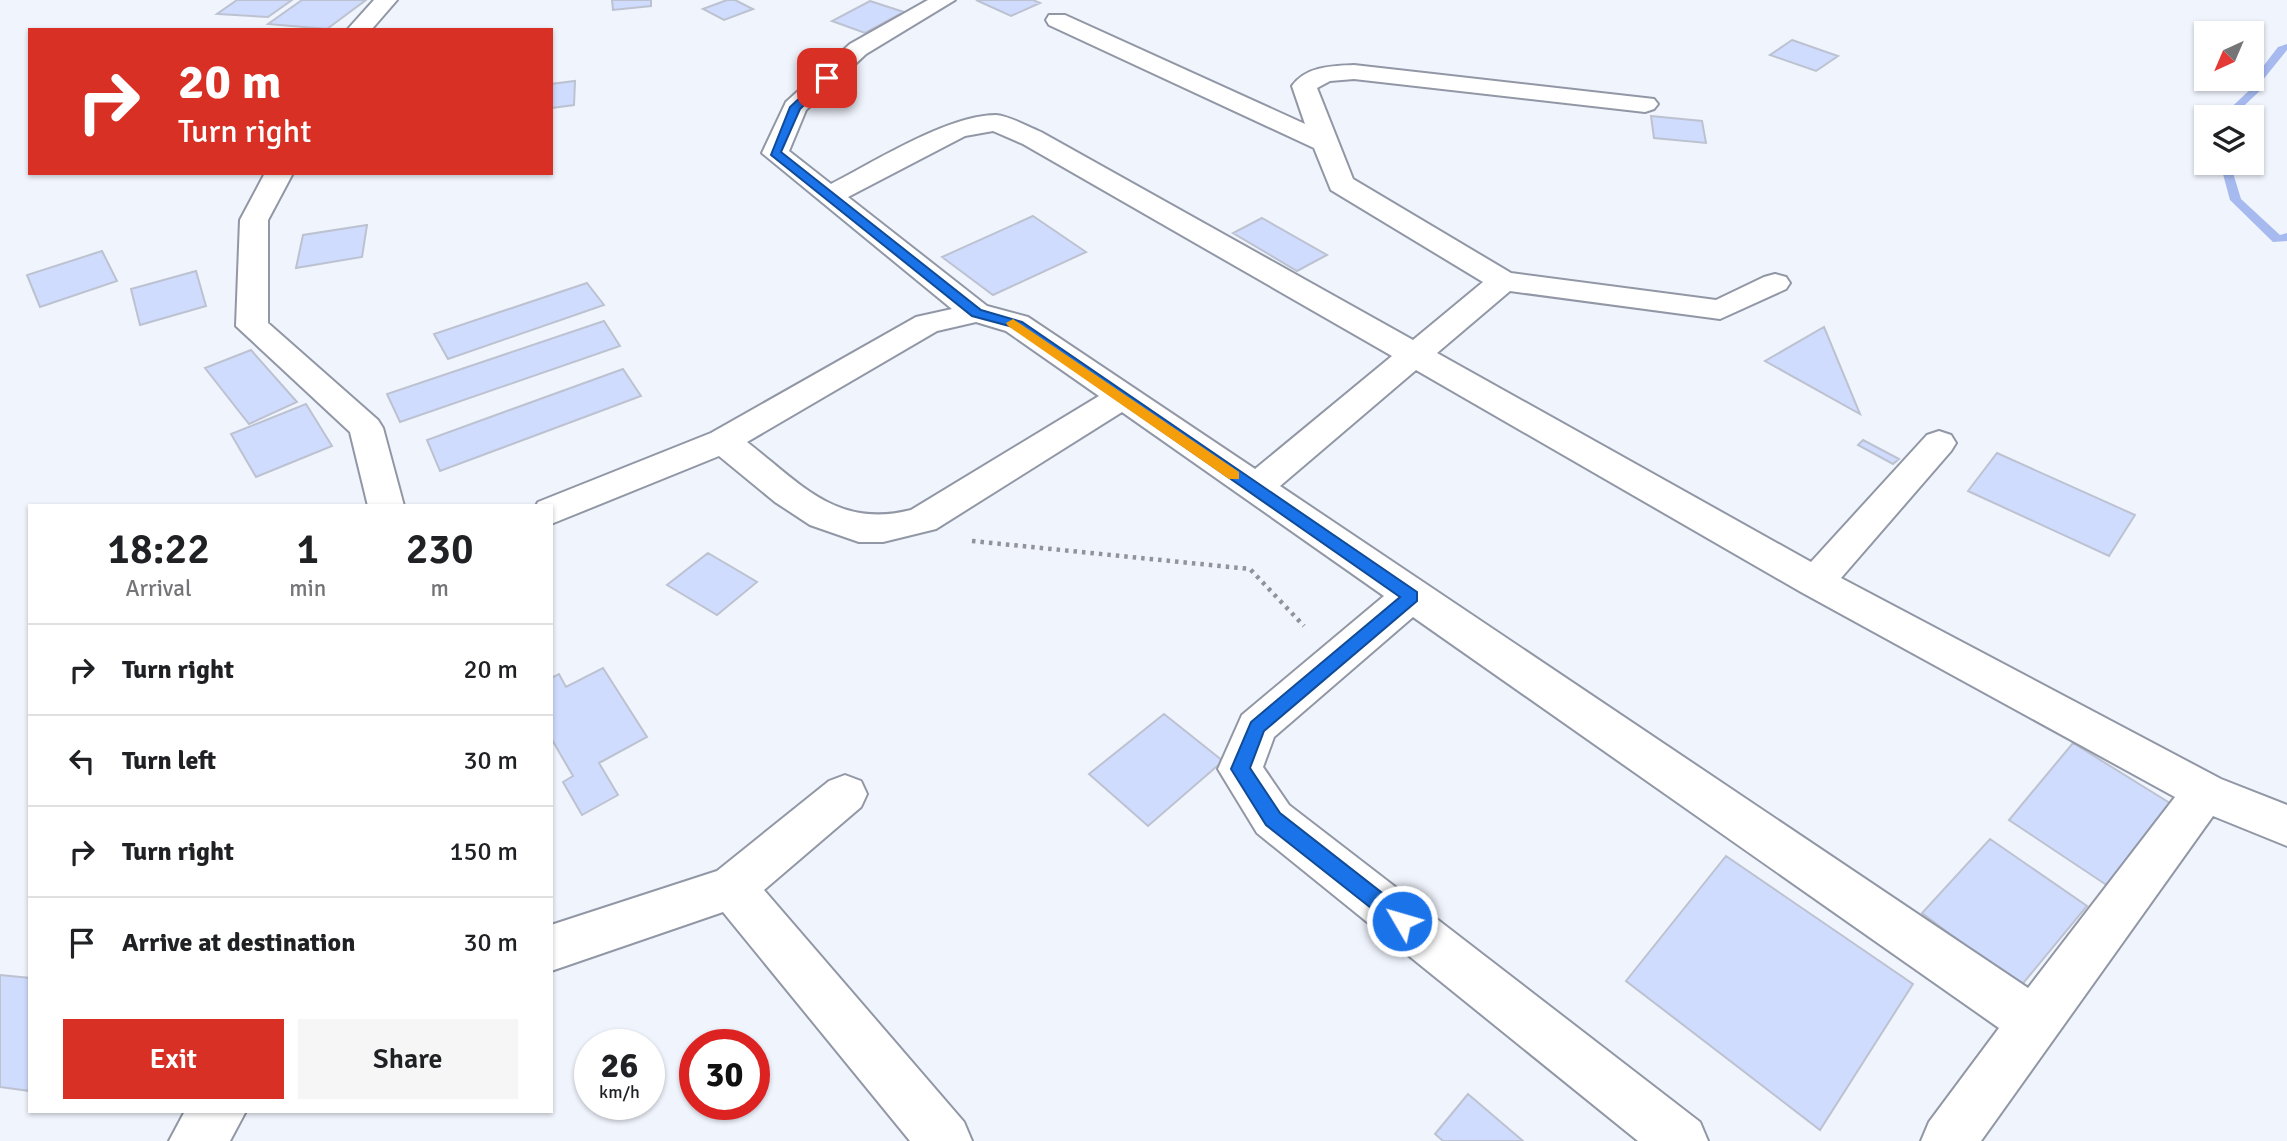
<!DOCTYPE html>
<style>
body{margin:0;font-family:Signika,sans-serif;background:#f6f6f6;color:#202124;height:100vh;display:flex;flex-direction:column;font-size:26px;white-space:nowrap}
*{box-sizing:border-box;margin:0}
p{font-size:23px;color:#757577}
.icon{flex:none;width:38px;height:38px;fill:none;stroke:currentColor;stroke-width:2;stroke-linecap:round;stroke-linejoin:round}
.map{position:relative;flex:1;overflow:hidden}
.drawer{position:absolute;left:28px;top:504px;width:525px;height:609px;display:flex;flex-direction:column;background:#fff;border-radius:0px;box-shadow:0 2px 5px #0004}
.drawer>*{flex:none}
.hud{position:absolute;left:28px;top:28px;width:525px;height:147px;border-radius:0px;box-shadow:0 2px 5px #0004;background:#d93025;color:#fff;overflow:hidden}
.needle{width:46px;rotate:224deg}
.controls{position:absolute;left:2194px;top:21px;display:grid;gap:14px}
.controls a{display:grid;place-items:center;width:70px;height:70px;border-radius:0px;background:#fff;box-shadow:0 2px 5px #0004;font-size:35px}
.speed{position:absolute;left:574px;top:1029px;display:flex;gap:14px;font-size:35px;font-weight:700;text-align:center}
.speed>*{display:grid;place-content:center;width:91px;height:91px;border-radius:50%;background:#fff;box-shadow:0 2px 5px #0004;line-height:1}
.speed small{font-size:18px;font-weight:400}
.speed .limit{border:10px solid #d22;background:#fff;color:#111}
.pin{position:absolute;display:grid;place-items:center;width:60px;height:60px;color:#fff;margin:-30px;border-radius:14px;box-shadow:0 4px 10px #0006}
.me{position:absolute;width:77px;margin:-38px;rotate:308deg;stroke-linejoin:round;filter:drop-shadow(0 0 5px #0008)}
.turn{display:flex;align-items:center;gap:24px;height:147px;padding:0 35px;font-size:32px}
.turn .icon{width:91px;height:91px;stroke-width:2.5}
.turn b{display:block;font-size:49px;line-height:60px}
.eta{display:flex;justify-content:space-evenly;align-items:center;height:119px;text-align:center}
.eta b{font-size:42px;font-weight:600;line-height:49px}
.primary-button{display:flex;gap:14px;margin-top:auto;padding:14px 35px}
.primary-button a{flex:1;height:80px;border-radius:0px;background:#d93025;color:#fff;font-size:28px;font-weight:600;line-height:80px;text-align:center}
.primary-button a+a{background:#f6f6f6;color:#202124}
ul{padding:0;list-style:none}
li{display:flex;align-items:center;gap:21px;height:91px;padding:0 35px;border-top:2px solid #e0e0e0}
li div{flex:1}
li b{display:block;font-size:26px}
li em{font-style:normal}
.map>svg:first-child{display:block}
</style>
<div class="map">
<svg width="2287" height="1141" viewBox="0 0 2287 1141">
<rect width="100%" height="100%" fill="#f0f4fd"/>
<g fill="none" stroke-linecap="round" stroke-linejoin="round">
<path fill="#a7baf0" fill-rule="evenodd" d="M2287,44V50L2262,81L2264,87L2232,117H2221L2255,85L2252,81L2278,47Z
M2220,163H2230L2241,199L2280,235L2287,233V241L2273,242L2230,200Z"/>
</g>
<path fill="#cfdcfd" stroke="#bdc2d1" stroke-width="2" d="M237,0H292L268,17L217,14Z
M302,0H366L327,29L268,24Z
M612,0H651V6L613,10Z
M727,0H735L753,9L724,20L703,9Z
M976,0H1033L1040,3L1011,16Z
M870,1L904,12L865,33L832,21Z
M1792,40L1838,56L1816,71L1770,55Z
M575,81L574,105L551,108V84Z
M1651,116L1702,121L1706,143L1654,138Z
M1033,216L1086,252L993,295L942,257Z
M1262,218L1327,255L1297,271L1233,233Z
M367,225L362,257L296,268L303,235Z
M102,251L117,281L40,307L27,275Z
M196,271L206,306L140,325L131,289Z
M587,283L604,305L448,359L434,334Z
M604,321L620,346L400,422L387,394Z
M1824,327L1860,414L1765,361Z
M251,350L297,402L249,424L205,368Z
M623,369L641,396L440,471L427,440Z
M306,404L332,446L256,477L231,434Z
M1863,440L1899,459L1893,464L1858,445Z
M1997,453L2135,515L2109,556L1968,491Z
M708,553L757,582L717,615L667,585Z
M603,668L647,737L599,763L618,795L582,815L563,782L573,776L551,738V678L559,674L566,687Z
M1164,714L1223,761L1148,826L1089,774Z
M2073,743L2173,805L2111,888L2009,820Z
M1990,839L2087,906L2020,987L1922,913Z
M1726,856L1913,984L1820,1130L1626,981Z
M0,975L30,978V1091L0,1087Z
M1468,1094L1523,1141H1443L1435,1134Z"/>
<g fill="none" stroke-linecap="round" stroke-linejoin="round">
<defs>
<path id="minor" d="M374,0H397L371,30H347Z
M928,0H955L866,54L806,110L789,151L831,184C874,162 948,115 996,115C1010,116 1028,127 1041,132L1413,340L1483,282L1331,190L1314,148L1049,25L1046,20L1049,15H1065L1305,124L1292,86C1306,66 1332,66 1354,65L1654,99L1658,104L1654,109L1645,112L1354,79L1330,81L1317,88L1353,179L1511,273L1716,300L1764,277L1775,274L1786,277L1790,283L1786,289L1720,319L1510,291L1437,353L1811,562L1927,435L1939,431L1951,435L1956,443L1951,451L1841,578L2221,779L2287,805V846L2213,816L1981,1141H1921L1929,1122L1999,1028L1413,617L1274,737L1263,767L1289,805L1700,1122L1708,1141H1638L1257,833L1218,769L1242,715L1384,596L1122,412L936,529L883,542H859L810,525L775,502L719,456L551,524V506H536L538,502L711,433L916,317L952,309L762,153L786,102L850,44ZM993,131L1023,144L1392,356L1255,469L1028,317L987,306L848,197L965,136ZM976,322L1006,331L1099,396L911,510C837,529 801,484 747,442L937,331ZM1416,370L1801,592L2175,797L2028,988L1280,486Z
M265,173H293L268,220V323L378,420L383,428L404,506H368L350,432L236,326L240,220Z
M845,775L861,781L867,794L861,807L764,890L964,1122L972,1141H910L723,912L551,971V925L717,871L829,781Z
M185,1111H246L230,1141H169Z"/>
</defs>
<use href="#minor" stroke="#9197a5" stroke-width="4"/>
<path stroke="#90939b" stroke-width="4.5" stroke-dasharray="3.5 5" stroke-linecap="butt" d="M972,541L1250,569L1304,626"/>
<use href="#minor" fill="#fff" fill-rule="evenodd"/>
</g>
<path fill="#1a73e8" stroke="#114b97" stroke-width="2" d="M823,76L832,78L800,109L781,152L981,310L1022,322L1417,592V601L1264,731L1250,768L1280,813L1409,914L1412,921L1409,927L1402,930L1395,927L1266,825L1231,769L1251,722L1400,597L1013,327L972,316L771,155L790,107Z"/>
<path fill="#f59e0b" d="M1013,319L1239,472V479H1229L1008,326L1006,323Z"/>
</svg>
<div class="controls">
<a><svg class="needle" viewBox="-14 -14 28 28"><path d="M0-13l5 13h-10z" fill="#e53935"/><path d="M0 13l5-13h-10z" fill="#757577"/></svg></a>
<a><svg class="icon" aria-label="layers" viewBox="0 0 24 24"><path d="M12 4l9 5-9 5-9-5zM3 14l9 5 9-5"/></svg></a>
</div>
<div class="speed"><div>26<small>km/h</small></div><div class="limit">30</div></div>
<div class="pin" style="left:827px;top:78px;background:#d93025"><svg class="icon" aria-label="arrive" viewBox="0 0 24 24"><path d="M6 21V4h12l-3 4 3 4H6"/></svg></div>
<svg class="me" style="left:1402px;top:921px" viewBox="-20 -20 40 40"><circle r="17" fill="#1a73e8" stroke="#fff" stroke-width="3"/><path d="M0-11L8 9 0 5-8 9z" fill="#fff"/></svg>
<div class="hud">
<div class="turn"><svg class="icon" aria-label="right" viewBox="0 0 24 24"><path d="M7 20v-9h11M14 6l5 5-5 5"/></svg><div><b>20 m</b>Turn right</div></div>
</div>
<section class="drawer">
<div class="eta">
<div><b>18:22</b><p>Arrival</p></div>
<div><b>1</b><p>min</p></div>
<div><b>230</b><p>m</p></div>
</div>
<ul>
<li><svg class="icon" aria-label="right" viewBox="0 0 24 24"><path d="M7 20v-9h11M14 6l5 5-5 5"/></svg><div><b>Turn right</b></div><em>20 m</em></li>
<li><svg class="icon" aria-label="left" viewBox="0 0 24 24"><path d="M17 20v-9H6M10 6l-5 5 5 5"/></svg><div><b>Turn left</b></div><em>30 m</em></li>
<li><svg class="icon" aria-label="right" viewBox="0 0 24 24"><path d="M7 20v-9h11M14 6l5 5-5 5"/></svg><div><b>Turn right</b></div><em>150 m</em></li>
<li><svg class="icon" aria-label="arrive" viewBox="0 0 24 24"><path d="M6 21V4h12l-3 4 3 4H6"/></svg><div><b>Arrive at destination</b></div><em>30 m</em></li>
</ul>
<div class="primary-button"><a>Exit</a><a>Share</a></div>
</section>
</div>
